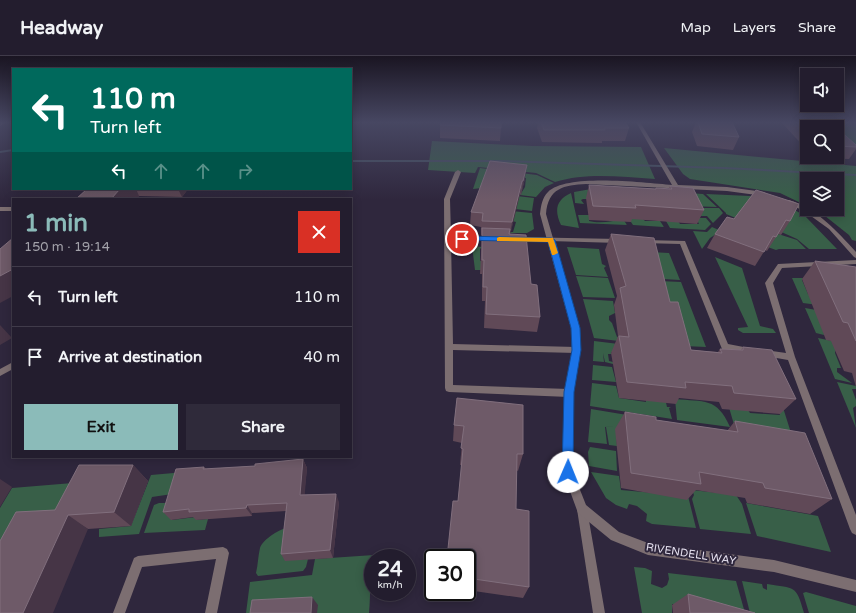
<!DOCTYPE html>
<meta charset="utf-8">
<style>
body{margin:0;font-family:"Varela Round",sans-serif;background:#2f2a3a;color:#f1f3f6;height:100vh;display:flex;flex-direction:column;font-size:15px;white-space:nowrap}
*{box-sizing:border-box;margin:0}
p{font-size:13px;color:#a3a2aa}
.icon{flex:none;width:22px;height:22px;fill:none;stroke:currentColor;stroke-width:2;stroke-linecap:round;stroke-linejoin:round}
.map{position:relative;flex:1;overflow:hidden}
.drawer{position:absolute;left:12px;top:142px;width:340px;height:260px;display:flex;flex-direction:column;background:#231d2e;border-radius:0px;box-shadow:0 2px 10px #0003,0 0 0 1px #403b4a}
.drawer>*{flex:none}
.banner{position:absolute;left:12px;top:12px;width:340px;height:122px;border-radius:0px;box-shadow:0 2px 10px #0003,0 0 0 1px #403b4a;background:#00695c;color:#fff;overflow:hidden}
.tools{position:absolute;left:800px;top:12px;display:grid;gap:8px}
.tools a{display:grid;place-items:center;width:44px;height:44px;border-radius:0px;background:#231d2e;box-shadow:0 2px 10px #0003,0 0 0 1px #403b4a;font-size:20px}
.speed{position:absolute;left:364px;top:493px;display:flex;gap:8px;font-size:20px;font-weight:700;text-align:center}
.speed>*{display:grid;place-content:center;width:52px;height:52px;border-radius:50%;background:#231d2e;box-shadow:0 2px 10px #0003,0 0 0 1px #403b4a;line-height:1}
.speed small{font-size:10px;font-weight:400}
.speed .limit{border:2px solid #111;border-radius:6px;background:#fff;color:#111}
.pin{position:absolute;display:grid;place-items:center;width:34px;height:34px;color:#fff;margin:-17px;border:2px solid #fff;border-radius:50%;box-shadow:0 1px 4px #0007}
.me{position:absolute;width:44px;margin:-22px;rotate:1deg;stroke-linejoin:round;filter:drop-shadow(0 0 3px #0008)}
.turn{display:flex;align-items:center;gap:14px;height:84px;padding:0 12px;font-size:18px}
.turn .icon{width:52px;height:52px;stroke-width:2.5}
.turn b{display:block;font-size:28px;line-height:34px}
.lanes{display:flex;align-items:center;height:38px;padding:0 12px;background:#0003;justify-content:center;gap:20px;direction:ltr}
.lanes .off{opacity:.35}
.round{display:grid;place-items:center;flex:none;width:42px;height:42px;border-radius:0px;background:#2f2a3a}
.headline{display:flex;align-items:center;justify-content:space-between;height:68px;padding:0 12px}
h1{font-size:24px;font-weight:700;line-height:30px;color:#8bbbb9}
.primary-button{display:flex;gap:8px;margin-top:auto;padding:8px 12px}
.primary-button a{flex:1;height:46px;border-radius:0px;background:#8bbbb9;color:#111;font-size:16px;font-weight:700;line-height:46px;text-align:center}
.primary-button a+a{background:#2f2a3a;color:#f1f3f6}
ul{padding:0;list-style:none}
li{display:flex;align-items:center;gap:12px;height:60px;padding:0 12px;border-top:1px solid #403b4a}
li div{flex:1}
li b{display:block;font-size:15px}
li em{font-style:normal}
header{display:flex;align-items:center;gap:24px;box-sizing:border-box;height:56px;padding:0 20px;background:#231d2e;border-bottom:1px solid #403b4a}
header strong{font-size:19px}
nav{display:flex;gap:22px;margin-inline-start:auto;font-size:14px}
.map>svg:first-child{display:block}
</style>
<header>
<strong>Headway</strong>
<nav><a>Map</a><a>Layers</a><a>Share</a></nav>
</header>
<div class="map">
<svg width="856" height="557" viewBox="0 0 856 557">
<rect width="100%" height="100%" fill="#2f273d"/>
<path fill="#385f48" d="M821,66H856V92L837,78V71H828Z
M432,85L532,90L641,91L655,123C622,121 587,116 555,126L536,117L478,111L475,117L428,114Z
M664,92L856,110V185L852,184L849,179L820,156L814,153H837V123H807V150L780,137L690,123L683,118Z
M480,112L537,119L554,127L545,131L536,141L520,139L525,131L526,122H525L482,132L473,133Z
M597,132L598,143H583L581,144L584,148L575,147L574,136Z
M643,134L703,138L717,151L688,150Z
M571,137L579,172L561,169C554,154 556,144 571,137Z
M706,138L750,140L764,143L738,163L726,158V157Z
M517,140L534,142L532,155L515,153Z
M694,152H719L723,157L713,167L707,160H694Z
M793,153L805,160L837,193H809L797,183L777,174Z
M511,155L532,157L534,173L527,177H496L513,176L516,166L512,165Z
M578,159H589V165C600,168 613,165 623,163L627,169L580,167Z
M696,162H706L711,168L705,174L670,172L666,165H678L680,168H699Z
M629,163H643L645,165H660L664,171L633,169Z
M712,171L721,175L710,182L702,193L693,175L707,176Z
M775,177L797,184L806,193H779L776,194L762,189Z
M472,190L482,191L480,193V205L487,204L486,214H475Z
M567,191L599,193L602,208L606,210L604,212L608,221L576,219Z
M650,196L669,197L680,224L663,223Z
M715,201L742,212L760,270L773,273L776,277H743L738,274V272L748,271Z
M576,220L608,222L615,242L583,241Z
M792,222H803L802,224L808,238L818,249L803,247Z
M659,225L681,226L706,291L663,289Z
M583,243L613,245L615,257L609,260V264L612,267L617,281L635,287L594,282Z
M805,252L822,255L824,279L816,277Z
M818,282L837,286L835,297L841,312H837V316L852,327L835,323Z
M594,285L635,290L623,297L611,296V298H608L609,305L613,306V308L605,306L603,297L604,306L593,305Z
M593,309L612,311L616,326L592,324Z
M837,326L856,330V333H852L856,344V350L853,352L856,372Z
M592,327L616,330L619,342L646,346V340L665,342L667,351H671L669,352L672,363L590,350Z
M772,338L779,339L792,380L735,372L728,348L746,351L750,357L780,359Z
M675,343C704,346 717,341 730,371L677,364Z
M591,353L663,365L616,373L617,390L609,389L606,371L618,370L605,371L607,388L588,386Z
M590,391L616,395L617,415L589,410L588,396Z
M185,416L179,437L152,441L139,478L99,481V473L131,470L151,419Z
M591,416L619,420L621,434L688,440L696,472L652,468L646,465L647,458L637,450L629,448L627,453L616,449L606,442Z
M97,425L0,537V452L12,432Z
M692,434L736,439L742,448L751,478L700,473L692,443L694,439Z
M159,447H176L172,464L196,461V464L208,463L205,474L144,477L154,449Z
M746,447L818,460L831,496L757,480Z
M290,471L286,504L308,503L306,511L303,515L258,520L256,517C258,509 258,500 260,492C263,483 281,472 290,471Z
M374,499C369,518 371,538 369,557H246L250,526L312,519L315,503Z
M634,511L645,512L652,515L651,528L662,532L667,529L669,523L668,517L736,525L745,557H704L672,548V557H642Z
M742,525L762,528L763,532L767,534V528C795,533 796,528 804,557H750Z
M806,536L856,550V557H809L803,537Z"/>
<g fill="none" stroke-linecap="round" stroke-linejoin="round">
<path fill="#455161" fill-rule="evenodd" d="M13,93V95L0,97V95Z
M351,104H498L724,111L856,118V120L724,113L498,106H351Z"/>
<path fill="#7c6e71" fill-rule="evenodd" d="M6,66L0,70L1,66Z
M458,114L461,116L450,143L451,180L491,181L494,183L491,185L451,184L453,288L576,291L579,292L580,294L579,296L576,297L453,294V329L569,333L572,334L573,337L572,340L569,341L449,336L446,335L445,332L444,143L455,116Z
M0,151H13V155H0Z
M516,181L619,183L622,185L619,187L514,184V182Z
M644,184L685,185L728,288L754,293L755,295L754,297L751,298L722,293L680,188L642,187V185Z
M856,204V208L782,212L773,227L795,301L856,459V479L852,477L850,473L788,304L765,300L762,299L761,297L762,295L765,294L786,297L765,227L778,208Z
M13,306V313L0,320V313Z
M582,448L586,449L587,453L605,557H593L577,453L578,449Z
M223,491L227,493L229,497L217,557H205L216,503L142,511L125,557H113L134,502L138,500Z"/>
<path fill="#7c6e71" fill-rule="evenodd" d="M636,66H640L678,129L727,131L764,136L767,138L764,140L727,135L586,128C564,129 548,132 546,158L579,272L580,294L573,337V416L586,449L619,476L648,487L774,504L856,524V536L774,516L648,499L611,484L578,457L563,416L565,337L572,294L571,272L540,158C541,150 542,142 548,136C567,117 645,127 672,129Z
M789,144C817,153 837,175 856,196V202L854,201L829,173L804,155L787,147V145Z"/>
</g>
<path fill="#604957" d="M538,66H625L629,72L625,85H602V87L542,86L537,72Z
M696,66H732L739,81L733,94L697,90L692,76Z
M781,66H831L807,71V94Z
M440,69L501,72L500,85L440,82Z
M837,72L856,89V93L849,103L814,102L813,101H837Z
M525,122L521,139L520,138L510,178L531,228L540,261L537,276L484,272L485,245H482V218H480L482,179H481V171L470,169L471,156Z
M589,129L655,133L656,132L669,133L670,130L704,154L697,168L632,163L631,166L589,164L586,142Z
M87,133H188L182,141L139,140L136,143H76Z
M756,134L790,165L781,179L778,178L767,195L765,194L755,210L707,192L715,178L734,163Z
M611,178L670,246L691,294L718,296L720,293L741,294L743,291L796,343L780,358L722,353L719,346L679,342L676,348L619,342L611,297L618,280L614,249L617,240L605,194Z
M815,205L856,211V331L852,317L844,315L831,285L826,284L802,223Z
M457,342L523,398L518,415L516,414V453L529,531L523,542L467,534V502L461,409H460L462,387L453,385L454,369Z
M625,356L656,364L727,375L735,365L832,443L810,458L747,447L745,442L696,434L687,444L621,432L615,373Z
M303,403L307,412L304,439L339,446L333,502L285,505L281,498L286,455L252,457V460L196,464L193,461L171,464L163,456L204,411L206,413L255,410Z
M133,409L148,425L131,470L88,473L55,454Z
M688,538L755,557H673L672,549Z"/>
<path fill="#463546" d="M527,109L525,122L521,139L523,125Z
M522,125L520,138L510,180L512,166Z
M120,133H136L139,140L136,143H111Z
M178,133H188L182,141Z
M13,213V240L0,247V220Z
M0,269L12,282L0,289Z
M303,403L307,412L304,447L300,439Z
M133,409L148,425L131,470L114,456Z
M0,423L12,431L0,451Z
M336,438L339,446L333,502L330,494Z
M247,449L252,457V460L246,452Z
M68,459L88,473L53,557H23Z
M312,541L318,549L317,557H311Z"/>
<path fill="#6e5a68" stroke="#816f7d" d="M441,66H501V72L440,69Z
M541,66H625L629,72H604L605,74H544Z
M698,66H732L739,81L702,78Z
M799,66H831L836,71H807V74Z
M837,72L856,89V91L837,90Z
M490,105L527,109L523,125H522L512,166L482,165L483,157L471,156Z
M589,129L656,133V132L672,133L670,130L693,132L704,154L635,149L636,152L593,150Z
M87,133H120L111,143H76Z
M756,134L799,148L790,165L786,164L776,181L773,180L764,196L715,178L727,161L734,163Z
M482,172L510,173L509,178L526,179L531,228L537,229L540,261L486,258L487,231H483L484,204H482Z
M611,178L654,182L670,246H678L691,294L722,297L720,293L743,294V291L772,294L796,343L734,337L732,330L685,326L686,332L627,326L619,280L629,281L620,232L626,230Z
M13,182V213L0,220V193Z
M815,205L856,211V285L848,267L843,266Z
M457,342L523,349V398H517L516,453L529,455V531L467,522V502H447L453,445H458L463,393L461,392L464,370L454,369Z
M625,356L656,361V364L738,376L735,365L805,377L832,443L765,432L763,427L699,416L701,428L631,417Z
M303,403L300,439L336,438L330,494L281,498L287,447L247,449L246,452L189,456V453L163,456L176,413L204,411L203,413L255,410V408Z
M79,409H133L114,456L68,459L23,557H0V485L16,456L55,454Z
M688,538L755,557H690Z
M312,541L311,557H250L252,544Z"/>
<linearGradient id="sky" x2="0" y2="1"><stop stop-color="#1a1522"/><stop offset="0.46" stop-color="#474762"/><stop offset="1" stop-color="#474762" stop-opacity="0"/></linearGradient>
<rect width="856" height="144" fill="url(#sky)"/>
<path fill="#1a73e8" stroke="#114b97" d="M462,180L551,182L555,184L580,272L581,294L574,336L573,416L572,420L568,421L564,420L562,416L564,336L572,294L571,272L548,186L460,184V181Z"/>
<path fill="#f59e0b" d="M499,181L553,182L558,197L554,199H552L548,186L497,185V182Z"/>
<g text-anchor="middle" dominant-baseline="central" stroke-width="4" stroke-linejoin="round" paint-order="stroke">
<g font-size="11" fill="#e6e1f0" stroke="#2f273d">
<text transform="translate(691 498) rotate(9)">RIVENDELL WAY</text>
</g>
</g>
</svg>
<div class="tools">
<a><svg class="icon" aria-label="sound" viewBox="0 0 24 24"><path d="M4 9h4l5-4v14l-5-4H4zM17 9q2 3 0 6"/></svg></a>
<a><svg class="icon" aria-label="search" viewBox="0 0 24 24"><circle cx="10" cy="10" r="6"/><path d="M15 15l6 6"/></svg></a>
<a><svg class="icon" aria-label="layers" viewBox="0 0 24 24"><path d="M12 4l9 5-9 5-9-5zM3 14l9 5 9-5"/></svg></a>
</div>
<div class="speed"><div>24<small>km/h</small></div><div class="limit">30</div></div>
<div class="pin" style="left:462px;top:183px;background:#d93025"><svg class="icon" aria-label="arrive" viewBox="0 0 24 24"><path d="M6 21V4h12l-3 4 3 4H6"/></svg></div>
<svg class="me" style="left:568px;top:416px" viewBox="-20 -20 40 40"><circle r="19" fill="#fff"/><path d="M0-13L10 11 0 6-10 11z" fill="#1a73e8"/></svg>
<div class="banner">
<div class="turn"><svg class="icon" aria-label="left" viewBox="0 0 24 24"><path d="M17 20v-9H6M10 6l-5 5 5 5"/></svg><div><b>110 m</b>Turn left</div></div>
<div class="lanes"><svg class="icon" aria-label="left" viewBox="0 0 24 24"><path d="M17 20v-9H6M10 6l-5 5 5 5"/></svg><svg class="icon off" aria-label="ahead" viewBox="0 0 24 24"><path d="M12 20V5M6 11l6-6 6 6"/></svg><svg class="icon off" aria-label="ahead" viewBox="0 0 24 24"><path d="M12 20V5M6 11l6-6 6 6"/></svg><svg class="icon off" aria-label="right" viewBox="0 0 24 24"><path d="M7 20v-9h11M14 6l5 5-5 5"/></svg></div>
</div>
<section class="drawer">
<div class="headline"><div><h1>1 min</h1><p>150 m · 19:14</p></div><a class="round" style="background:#d93025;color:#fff"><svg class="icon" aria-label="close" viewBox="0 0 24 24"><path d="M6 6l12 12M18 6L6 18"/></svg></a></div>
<ul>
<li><svg class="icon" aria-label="left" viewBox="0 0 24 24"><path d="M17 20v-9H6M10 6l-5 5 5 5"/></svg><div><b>Turn left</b></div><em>110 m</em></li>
<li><svg class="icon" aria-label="arrive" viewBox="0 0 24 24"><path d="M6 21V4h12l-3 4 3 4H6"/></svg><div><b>Arrive at destination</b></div><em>40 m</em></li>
</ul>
<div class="primary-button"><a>Exit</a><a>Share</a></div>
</section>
</div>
